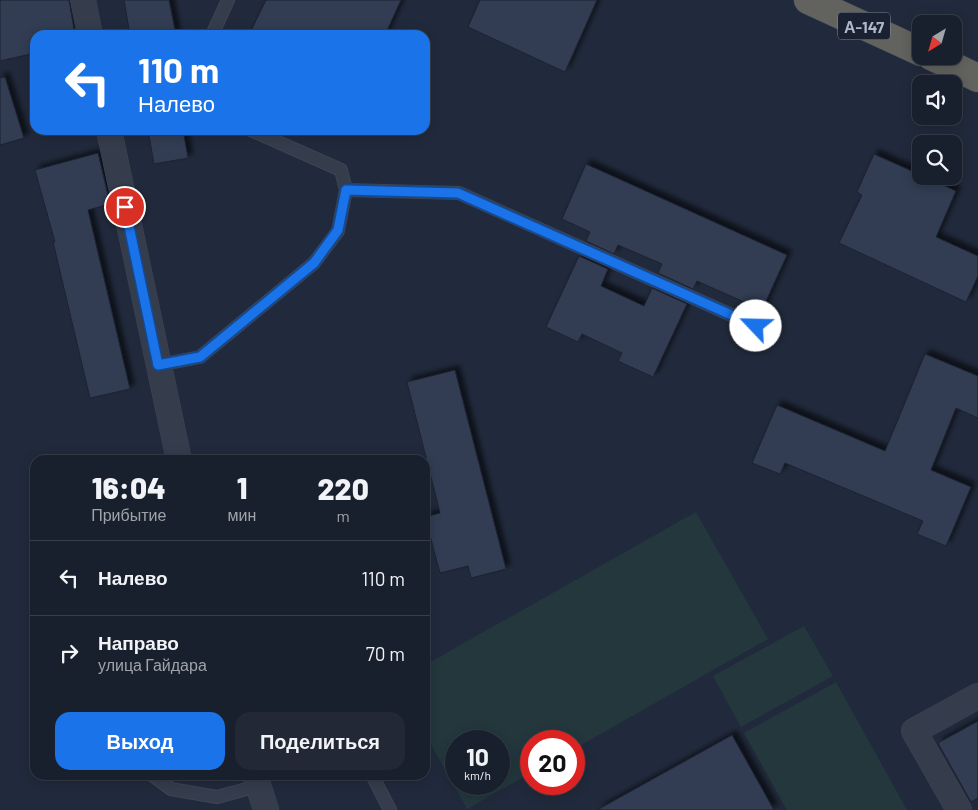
<!DOCTYPE html>
<html lang="ru">
<meta charset="utf-8">
<style>
body{margin:0;font-family:Barlow,sans-serif;background:#222835;color:#f1f3f6;height:100vh;display:flex;flex-direction:column;font-size:19px;white-space:nowrap}
*{box-sizing:border-box;margin:0}
p{font-size:16px;color:#9fa3aa}
.icon{flex:none;width:28px;height:28px;fill:none;stroke:currentColor;stroke-width:2;stroke-linecap:round;stroke-linejoin:round}
.map{position:relative;flex:1;overflow:hidden}
.drawer{position:absolute;left:30px;top:455px;width:400px;height:325px;display:flex;flex-direction:column;background:#19202d;border-radius:15px;box-shadow:0 2px 12px #0003,0 0 0 1px #373e49}
.drawer>*{flex:none}
.guide{position:absolute;left:30px;top:30px;width:400px;height:105px;border-radius:15px;box-shadow:0 2px 12px #0003,0 0 0 1px #373e49;background:#1a73e8;color:#fff;overflow:hidden}
.needle{width:32px;rotate:217deg}
.buttons{position:absolute;left:912px;top:15px;display:grid;gap:10px}
.buttons a{display:grid;place-items:center;width:50px;height:50px;border-radius:10px;background:#19202d;box-shadow:0 2px 12px #0003,0 0 0 1px #373e49;font-size:25px}
.speed{position:absolute;left:445px;top:730px;display:flex;gap:10px;font-size:25px;font-weight:700;text-align:center}
.speed>*{display:grid;place-content:center;width:65px;height:65px;border-radius:50%;background:#19202d;box-shadow:0 2px 12px #0003,0 0 0 1px #373e49;line-height:1}
.speed small{font-size:12px;font-weight:400}
.speed .limit{border:8px solid #d22;background:#fff;color:#111}
.pin{position:absolute;display:grid;place-items:center;width:42px;height:42px;color:#fff;margin:-21px;border:2px solid #fff;border-radius:50%;box-shadow:0 1px 5px #0007}
.me{position:absolute;width:55px;margin:-28px;rotate:294deg;stroke-linejoin:round;filter:drop-shadow(0 0 4px #0008)}
.turn{display:flex;align-items:center;gap:18px;height:105px;padding:0 25px;font-size:22px}
.turn .icon{width:65px;height:65px;stroke-width:2.5}
.turn b{display:block;font-size:35px;line-height:42px}
.eta{display:flex;justify-content:space-evenly;align-items:center;height:85px;text-align:center}
.eta b{font-size:30px;font-weight:800;line-height:35px}
.action{display:flex;gap:10px;margin-top:auto;padding:10px 25px}
.action a{flex:1;height:58px;border-radius:15px;background:#1a73e8;color:#fff;font-size:20px;font-weight:800;line-height:58px;text-align:center}
.action a+a{background:#222835;color:#f1f3f6}
ul{padding:0;list-style:none}
li{display:flex;align-items:center;gap:15px;height:75px;padding:0 25px;border-top:1px solid #373e49}
li div{flex:1}
li b{display:block;font-size:19px}
li em{font-style:normal}
.map>svg:first-child{display:block}
</style>
<div class="map">
<svg width="978" height="810" viewBox="0 0 978 810">
<defs>
<filter id="shadow"><feDropShadow dx="4.5" dy="-4.5" stdDeviation="2.5" flood-color="#0009"/></filter>
</defs>
<rect width="100%" height="100%" fill="#212a3c"/>
<path fill="#23373d" fill-rule="evenodd" d="M696,512L768,639L574,749V741H531V773L467,809L425,734V665ZM456,741H499V784H456Z
M804,626L833,676L741,727L713,676Z
M836,682L907,810H787L744,733Z"/>
<path fill="#333d52" stroke="#1c2333" filter="url(#shadow)" d="M0,0H69L75,35H35V53L0,61Z
M124,0H169L176,35H130Z
M266,0H401L385,35H249Z
M480,0H597L565,72L468,27Z
M5,77L24,138L0,145V78Z
M148,130H183L188,158L154,164Z
M98,153L110,204L88,210L130,389L90,398L53,242H55L35,170Z
M874,154L956,191L936,237L978,256V276L966,302L839,243L862,195L857,192Z
M586,164L787,255L762,310L697,281L693,289L658,273L662,264L618,245L614,254L586,241L590,232L562,219Z
M579,256L608,269L601,286L644,306L652,288L687,304L653,377L618,361L622,353L582,334L578,342L546,327Z
M925,354L978,376V418L956,408L931,470L971,487L946,546L917,534L923,521L785,463L780,474L752,463L777,405L885,451Z
M455,370L506,569L471,578L468,566L440,573L425,517L440,513L407,382Z
M978,721V798L971,802L938,743Z
M732,735L774,810H597Z"/>
<g fill="none" stroke-linecap="round" stroke-linejoin="round">
<defs>
<path id="service" d="M212,35L228,0
M346,190L459,193L756,326
M159,365L200,357L314,263L338,231L346,190L341,170L251,130
M152,775L171,789L217,797L258,786
M372,775L390,810"/>
<path id="minor" d="M83,0L90,35
M109,130L179,460
M255,775L266,810
M959,810L914,731L978,696"/>
<path id="trunk" d="M808,0L921,52
M931,56L978,78"/>
</defs>
<use href="#service" stroke="#3e4555" stroke-width="14"/>
<use href="#minor" stroke="#3e4555" stroke-width="26"/>
<use href="#trunk" stroke="#3d4454" stroke-width="29"/>
<use href="#service" stroke="#353c4c" stroke-width="12"/>
<use href="#minor" stroke="#353c4c" stroke-width="25"/>
<use href="#trunk" stroke="#62625f" stroke-width="28"/>
</g>
<g fill="none" stroke-linecap="round" stroke-linejoin="round">
<defs>
<path id="route" d="M125,207L158,365L200,357L314,263L338,230L346,190L458,193L756,326"/>
</defs>
<use href="#route" stroke="#114b97" stroke-width="12"/>
<use href="#route" stroke="#1a73e8" stroke-width="9"/>
</g>
<g text-anchor="middle" dominant-baseline="central" stroke-width="5" stroke-linejoin="round" paint-order="stroke">
<rect fill="#1a2131" stroke="#838a9b" stroke-width="1" x="838" y="12.5" width="52" height="27" rx="4"/>
<g font-size="16" font-weight="bold" fill="#b0b7c8">
<text x="864" y="26">А-147</text>
</g>
</g>
</svg>
<div class="buttons">
<a><svg class="needle" viewBox="-14 -14 28 28"><path d="M0-13l5 13h-10z" fill="#e53935"/><path d="M0 13l5-13h-10z" fill="#9fa3aa"/></svg></a>
<a><svg class="icon" aria-label="sound" viewBox="0 0 24 24"><path d="M4 9h4l5-4v14l-5-4H4zM17 9q2 3 0 6"/></svg></a>
<a><svg class="icon" aria-label="search" viewBox="0 0 24 24"><circle cx="10" cy="10" r="6"/><path d="M15 15l6 6"/></svg></a>
</div>
<div class="speed"><div>10<small>km/h</small></div><div class="limit">20</div></div>
<div class="pin" style="left:125px;top:207px;background:#d93025"><svg class="icon" aria-label="arrive" viewBox="0 0 24 24"><path d="M6 21V4h12l-3 4 3 4H6"/></svg></div>
<svg class="me" style="left:756px;top:326px" viewBox="-20 -20 40 40"><circle r="19" fill="#fff"/><path d="M0-13L10 11 0 6-10 11z" fill="#1a73e8"/></svg>
<div class="guide">
<div class="turn"><svg class="icon" aria-label="left" viewBox="0 0 24 24"><path d="M17 20v-9H6M10 6l-5 5 5 5"/></svg><div><b>110 m</b>Налево</div></div>
</div>
<section class="drawer">
<div class="eta">
<div><b>16:04</b><p>Прибытие</p></div>
<div><b>1</b><p>мин</p></div>
<div><b>220</b><p>m</p></div>
</div>
<ul>
<li><svg class="icon" aria-label="left" viewBox="0 0 24 24"><path d="M17 20v-9H6M10 6l-5 5 5 5"/></svg><div><b>Налево</b></div><em>110 m</em></li>
<li><svg class="icon" aria-label="right" viewBox="0 0 24 24"><path d="M7 20v-9h11M14 6l5 5-5 5"/></svg><div><b>Направо</b><p>улица Гайдара</p></div><em>70 m</em></li>
</ul>
<div class="action"><a>Выход</a><a>Поделиться</a></div>
</section>
</div>
